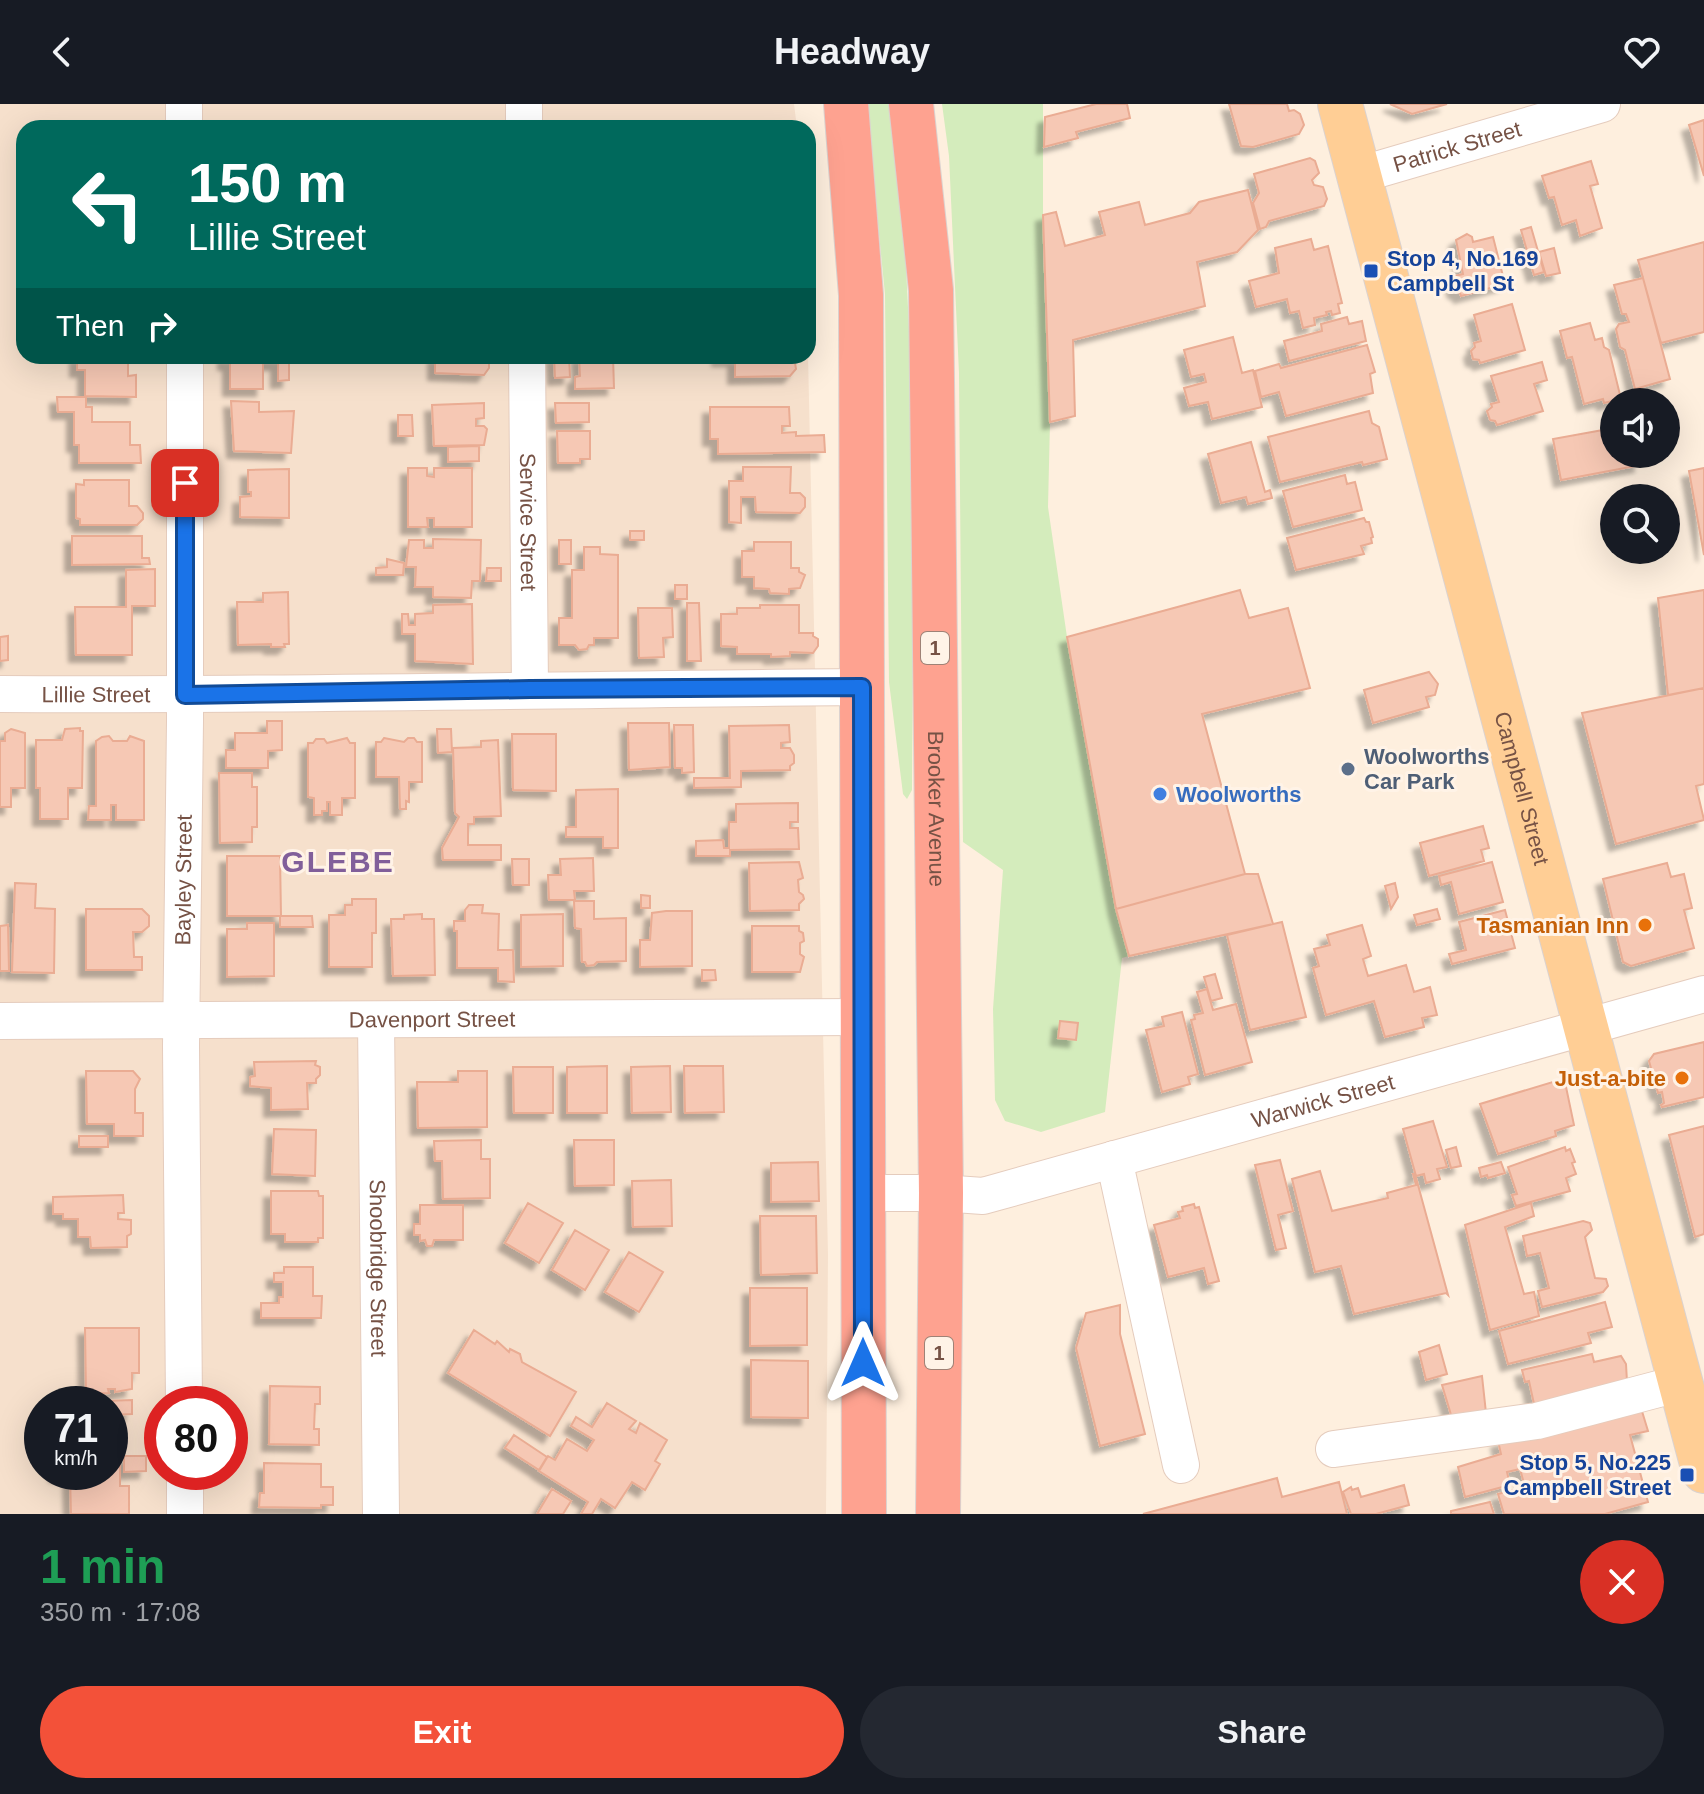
<!DOCTYPE html>
<meta charset="utf-8">
<style>
body{margin:0;font-family:Helvetica,sans-serif;background:#242831;color:#f1f3f6;height:100vh;display:flex;flex-direction:column;font-size:30px;white-space:nowrap}
*{box-sizing:border-box;margin:0}
p{font-size:26px;color:#9ea1a6}
.icon{flex:none;width:44px;height:44px;fill:none;stroke:currentColor;stroke-width:2;stroke-linecap:round;stroke-linejoin:round}
.map{position:relative;height:1410px;overflow:hidden}
.drawer{display:flex;flex-direction:column;background:#171b24;flex:1}
.drawer>*{flex:none}
.top-card{position:absolute;left:16px;top:16px;width:800px;height:244px;border-radius:24px;box-shadow:0 8px 32px #0002;background:#00695c;color:#fff;overflow:hidden}
.tools{position:absolute;left:1600px;top:284px;display:grid;gap:16px}
.tools a{display:grid;place-items:center;width:80px;height:80px;border-radius:50%;background:#171b24;box-shadow:0 8px 32px #0002;font-size:40px}
.speed{position:absolute;left:24px;top:1282px;display:flex;gap:16px;font-size:40px;font-weight:700;text-align:center}
.speed>*{display:grid;place-content:center;width:104px;height:104px;border-radius:50%;background:#171b24;box-shadow:0 8px 32px #0002;line-height:1}
.speed small{font-size:20px;font-weight:400}
.speed .limit{border:12px solid #d22;background:#fff;color:#111}
.pin{position:absolute;display:grid;place-items:center;width:68px;height:68px;color:#fff;margin:-34px;border-radius:16px;box-shadow:0 4px 12px #0006}
.me{position:absolute;width:88px;margin:-44px;rotate:0deg;stroke-linejoin:round;filter:drop-shadow(0 0 6px #0008)}
.turn{display:flex;align-items:center;gap:28px;height:168px;padding:0 40px;font-size:36px}
.turn .icon{width:104px;height:104px;stroke-width:2.5}
.turn b{display:block;font-size:56px;line-height:68px}
.then{display:flex;align-items:center;height:76px;padding:0 40px;background:#0003;gap:16px;font-size:30px}
.round{display:grid;place-items:center;flex:none;width:84px;height:84px;border-radius:42px;background:#242831}
.summary{display:flex;align-items:center;justify-content:space-between;height:136px;padding:0 40px}
h1{font-size:48px;font-weight:700;line-height:60px;color:#1e9e55}
.action{display:flex;gap:16px;margin-top:auto;padding:16px 40px}
.action a{flex:1;height:92px;border-radius:48px;background:#f35139;color:#fff;font-size:32px;font-weight:700;line-height:92px;text-align:center}
.action a+a{background:#242831;color:#f1f3f6}
header{display:flex;justify-content:space-between;align-items:center;height:104px;padding:0 40px;background:#171b24;font-size:36px;font-weight:700}
.map>svg:first-child{display:block}
</style>
<header><svg class="icon" aria-label="back" viewBox="0 0 24 24"><path d="M15 5l-7 7 7 7"/></svg>Headway<svg class="icon" aria-label="heart" viewBox="0 0 24 24"><path d="M12 20l-8-8c-3-5 5-10 8-4 3-6 11-1 8 4z"/></svg></header>
<div class="map">
<svg width="1704" height="1410" viewBox="0 0 1704 1410">
<defs>
<filter id="shadow"><feDropShadow dx="-7" dy="7" stdDeviation="2" flood-color="#0004"/></filter>
</defs>
<rect width="100%" height="100%" fill="#feefde"/>
<path fill="#f6e0cc" fill-rule="evenodd" d="M0,0H794L797,24H24V252L808,251L828,1151L826,1410H0ZM42,1300H110V1368H42ZM162,1300H230V1368H162Z"/>
<path fill="#d4ecbc" d="M866,0H890C895,54 903,109 906,163C916,337 913,512 912,686L907,695L903,690L889,578L885,190Z
M942,0H1043V147L1050,318L1048,403L1067,533L1116,805L1129,852L1122,854L1105,1008L1041,1028L1005,1017L995,996L993,905L1003,766L963,738L959,269L949,52Z"/>
<path fill="#f6c8b4" stroke="#eaac93" stroke-width="2" filter="url(#shadow)" d="M1096,0H1127L1130,14L1076,28L1078,34L1044,43L1045,13Z
M1229,0H1287L1289,7L1294,6L1300,10L1304,21L1299,30L1253,43L1241,42Z
M1390,0H1447L1412,10Z
M1704,16V72L1689,21Z
M786,19H802V24H769L786,23Z
M1310,54L1315,57L1319,69L1312,76L1314,81L1323,83L1327,95L1324,102L1269,117L1266,123L1260,125L1253,99L1259,89L1254,70Z
M1591,57L1598,80L1590,82L1602,124L1580,132L1576,116L1562,121L1554,93L1549,94L1542,72Z
M1248,86L1258,126L1237,148L1197,158L1205,202L1073,236L1075,312L1050,318L1043,111L1056,108L1065,142L1105,131L1099,108L1139,98L1145,121L1190,109L1199,98Z
M1531,123L1544,168L1534,171L1521,126Z
M1467,130L1472,133L1473,138L1493,133L1505,180L1461,192L1460,189L1455,187L1453,181L1457,176L1455,172L1463,170L1456,136Z
M1311,135L1314,146L1328,142L1342,199L1338,200L1340,209L1332,211L1331,207L1326,208L1327,211L1314,214L1315,221L1303,224L1299,207L1290,209L1287,195L1256,203L1249,177L1279,169L1275,144Z
M1704,138V228L1661,239L1638,156Z
M1554,144L1560,169L1546,172L1539,148Z
M1643,174L1670,275L1635,285L1625,246L1620,243L1616,225L1619,220L1629,218L1626,210H1622L1614,181Z
M1512,200L1525,246L1480,259L1479,256L1473,255L1471,247L1475,243L1474,239L1481,237L1474,211Z
M1347,213L1349,220L1362,217L1366,237L1289,257L1284,237L1322,227L1321,220Z
M1590,219L1595,236L1602,234L1604,243L1609,246L1621,295L1604,299L1603,295L1584,300L1572,253L1567,254L1560,227Z
M808,225H812L813,244H808Z
M1233,233L1242,269L1253,266L1262,303L1212,315L1208,298L1189,302L1184,284L1206,278L1204,270L1191,273L1184,246Z
M1367,241L1375,268L1370,270L1373,289L1286,312L1279,288L1261,293L1255,267L1279,260L1281,264Z
M77,252H128V272L136,271V293L85,292V266H77Z
M225,252H289V276L278,277V259H263V285H230V259H225Z
M435,252H484V256L489,259V264L484,271L435,269Z
M554,252H569L570,273L555,274Z
M579,252H613L614,284L575,285V273L580,272Z
M719,252L789,253V256L795,259L796,265L790,272L735,273V255H719Z
M1542,258L1547,276L1534,280L1543,307L1497,321L1495,317L1490,316L1487,307L1492,303L1491,300L1499,298L1491,272Z
M57,293H86V303H92V318H130V341H140L141,359H79V341H74V308H58Z
M231,297L259,298V308L294,307L291,349L234,347Z
M484,299V314L476,315V322H484L487,325L484,341L434,342L432,301Z
M555,299H589V318L556,319Z
M710,303H789L790,322H782V329L796,328V332L824,331L825,348L718,350V335H710Z
M1369,307L1372,319L1379,323L1387,355L1363,361L1362,358L1280,378L1268,333Z
M398,311H412L413,332H398Z
M1614,324V350H1639L1641,361L1561,376L1553,335Z
M557,327H590V355H580V359H558Z
M1251,338L1265,388L1270,386L1272,394L1248,400L1246,393L1221,399L1208,350Z
M479,342V357L448,358V343Z
M743,363H791L790,389H800L805,394V403L800,409L756,408L755,393H741V419L729,418V377H743Z
M408,364H427V372L434,373V364H472V423H434V414H427L428,423H408Z
M1704,364V451L1689,367Z
M289,365V414L240,413V393L251,392V388H248V366Z
M1345,371L1347,380L1355,378L1362,406L1293,423L1283,387Z
M84,376H129V402H137L143,409V415L137,421H80V415L76,414V380L84,381Z
M1364,414L1366,418H1369L1373,433L1371,434L1372,439L1361,442L1364,450L1296,466L1287,434Z
M630,427H644V436H630Z
M72,432H142V454H149L150,460L72,461Z
M433,435L481,436L480,477H472L471,494L433,493V483H415L416,463H406L409,436H424V444H433Z
M559,436H571V460H559Z
M754,438H791V464H799V468L805,471L800,484L789,485V490L770,489L769,485L754,484V473H742V447H754Z
M584,443H600V450L618,451V534H594V541H589L587,545L579,546L575,541H559V514H572V466H584Z
M387,455L404,459L403,471H376V464L387,463Z
M487,464H501V477H486Z
M155,465V502H132V551H76L75,503H126V466Z
M675,481H687V495H675Z
M1240,486L1249,514L1288,504L1310,584L1202,610L1245,770L1116,805L1067,533Z
M1704,486V584L1668,591L1658,494Z
M288,488L289,540H284L285,543H271V540L238,541L237,498H263V489Z
M687,499H699L701,557H687Z
M472,500L473,560L415,557V530H402V510H408L409,521H415V510L433,509V501Z
M760,501H799V529H813V532L818,535V542L813,549L790,548V552L771,553V550H737V543L721,542V510H737V504H760Z
M638,504H672L673,533L663,534L664,553L639,554Z
M8,532V556L0,557V533Z
M1429,568L1438,580L1435,591L1426,593L1429,603L1373,619L1364,586Z
M1704,584V680L1696,682L1704,716L1616,740L1582,609Z
M267,617H282V646L268,647V664H226V646H235V629H267Z
M628,619H669L670,663L629,666Z
M674,621H693L694,668L682,669V664H675Z
M789,621L790,638L781,639V644H790L794,651V659L790,662V666L741,667V683L694,684V674H730L729,622Z
M80,624V627H83L82,684H68V715H40V684H36V636H62L65,625Z
M11,625L25,629V684H11V703H0V637H5V629Z
M437,625H451L452,648L438,649Z
M512,630H556V687L513,686Z
M109,632L113,637H127L130,632L144,637V716H116V701H111V716H88L89,702H96V637L102,633Z
M347,634L350,639H355V694H342V711H330V698H327V707H322V711H314V694L308,693V639H313L316,635H324L327,639Z
M384,634L404,638L408,634H414L417,638H422V678H409V698L406,697V705H400L399,673H376V638H381Z
M498,636L501,712L474,713V720H468V741H501V756H443L442,744L459,713L455,709L453,644L481,643V637Z
M219,669H252V683H257V723H252V738L220,739Z
M618,685V744H603V733H566V723H576V686Z
M798,699V718H790V724H798L799,745L730,746V752H696V737L723,736L724,744H729V718H736V700Z
M1483,722L1489,744L1481,746L1484,757L1429,772L1420,739Z
M227,752H280L281,812H227Z
M593,754L594,787H574L575,796H549L548,771H561L560,755Z
M512,755H529V781H513Z
M799,758L803,774L798,776L799,788L803,791L804,795L799,800V806L750,807L749,759Z
M1492,758L1503,798L1459,810L1451,778L1441,781L1439,772Z
M1667,759L1671,773L1684,770L1692,804L1684,806L1694,844L1631,862L1623,858L1603,775Z
M1245,770H1258L1273,820L1129,852L1116,805Z
M15,779L36,780L35,804L55,805L54,869L12,868Z
M1395,779L1398,793L1391,805L1385,782Z
M641,791L650,792V804H641Z
M352,795H376V829H372V863H329V811H345V801H352Z
M574,797H594V815L626,814V857L597,858L594,861L587,862L585,858H582L581,825L575,824Z
M469,801H483L482,809L499,810L498,846H513L514,878L498,877V864H457V827H454V817H465V806Z
M86,805H142L149,812V822L142,828H133L134,853H142V866H86Z
M1437,805L1440,815L1417,821L1414,811Z
M1505,806L1515,844L1452,860L1449,850L1466,846L1459,818Z
M666,807H692V862L640,863V836H650L652,809Z
M422,810V815H434L435,871L393,872L391,815H404V811Z
M563,810V862L521,863V811Z
M280,812H312L313,823H280Z
M1282,818L1306,913L1250,926L1227,831Z
M247,819H274V872L227,873V825H247Z
M8,821L9,867H0V822Z
M1362,821L1371,852L1363,855L1368,872L1406,861L1414,888L1430,883L1437,911L1422,914L1424,923L1385,933L1374,897L1326,911L1313,864L1319,862L1314,845L1330,841L1327,831Z
M752,822H799V827L803,829L804,837L800,839V850L804,853L800,868H752Z
M702,866H715L716,876L702,877Z
M1215,870L1222,894L1211,897L1204,873Z
M1207,885L1213,906L1236,900L1252,958L1205,971L1191,916L1195,915L1194,911L1203,909L1197,888Z
M1182,908L1198,970L1188,973L1190,980L1162,988L1146,926L1164,922L1162,913Z
M1060,917L1078,919L1076,936L1058,934Z
M1704,938V993L1662,1003L1661,1001L1664,999L1662,988L1658,989L1649,957L1654,950Z
M316,957L315,961L320,963V971L316,975V979H307L308,1005L271,1006V984L250,982V973L255,972L254,958Z
M607,962V1009H567V963Z
M670,962L671,1008L632,1009L631,963Z
M684,962H723L724,1008L685,1009Z
M513,963H553V1009H514Z
M86,967H133L140,975L135,985V1009H143V1032H114V1020H87Z
M458,967H487V1023L418,1024L417,978H458Z
M1556,977L1566,983L1574,1021L1555,1027L1556,1032L1498,1050L1480,1000Z
M1433,1017L1447,1063L1437,1065L1440,1075L1426,1079L1424,1070L1416,1072L1403,1025Z
M1704,1022V1130L1695,1133L1669,1031Z
M274,1025L316,1026L315,1072L272,1070Z
M79,1032H108V1043H79Z
M481,1036V1055H490V1094L443,1095L442,1057H435L434,1037Z
M574,1036H614V1081L575,1082Z
M1456,1043L1461,1062L1451,1064L1446,1046Z
M1565,1043L1566,1047L1570,1045L1575,1058L1572,1059L1576,1070L1566,1074L1570,1087L1516,1102L1512,1091L1517,1090L1508,1063Z
M1280,1056L1293,1107L1278,1111L1286,1144L1276,1146L1255,1061Z
M818,1058L819,1097L771,1098V1059Z
M1501,1058L1505,1069L1488,1074L1487,1071L1481,1073L1479,1064Z
M1320,1067L1332,1107L1388,1094L1387,1089L1416,1081L1413,1070H1415L1448,1191L1446,1189L1354,1210L1341,1162L1315,1168L1292,1075Z
M671,1076L672,1122L633,1123L632,1077Z
M271,1087H318L319,1092H323V1134H318V1138H285V1130H271Z
M123,1091L124,1109H118V1115L131,1116V1130L127,1132V1143L91,1144L90,1133H78V1115H63V1110H53V1093Z
M528,1099L563,1119L539,1159L505,1139Z
M1531,1099L1534,1112L1505,1123L1524,1190L1534,1188L1539,1212L1490,1226L1465,1121Z
M1194,1100L1195,1104L1199,1103L1219,1177L1208,1180L1204,1164L1168,1173L1154,1121L1180,1114L1178,1108L1183,1107L1182,1103Z
M420,1101H463V1136H434L432,1142H427L425,1136L420,1137V1131H414V1120H420Z
M760,1112H816L817,1169L761,1171Z
M1583,1117L1590,1119L1592,1126L1585,1133L1595,1174L1606,1175L1608,1182L1603,1188L1542,1203L1538,1187L1549,1184L1540,1149L1527,1152L1523,1132Z
M575,1126L609,1146L585,1186L552,1166Z
M629,1148L663,1168L639,1208L605,1188Z
M284,1163H313V1192H322L321,1214H261V1199H279V1193H283V1178H274V1169H284Z
M750,1184H807V1241L750,1242Z
M1605,1198L1612,1223L1588,1229L1591,1239L1508,1260L1499,1227Z
M1120,1201V1230L1145,1330L1100,1342L1076,1244L1086,1209Z
M85,1224H139V1269H132V1285L115,1288V1285H108L109,1289L86,1290Z
M474,1226L495,1240L497,1237L509,1248L510,1245L520,1250L522,1258L576,1288L550,1332L448,1269Z
M1439,1241L1447,1270L1426,1276L1419,1248Z
M1592,1250L1594,1258L1621,1252L1626,1260L1627,1278L1534,1300L1529,1277L1525,1278L1522,1266Z
M751,1256L808,1257V1314L751,1313Z
M1482,1272L1486,1309L1452,1314L1442,1281Z
M270,1282L320,1283V1300H315L314,1325H319V1341L269,1340Z
M132,1296V1310L110,1311V1300H105V1297Z
M607,1299L636,1317L629,1325L636,1329L640,1319L667,1336L655,1357L660,1360L645,1386L632,1378L615,1404L601,1395L592,1410H581L588,1398L539,1367L548,1352L555,1356L567,1335L587,1347L594,1336L571,1322L576,1313L592,1323Z
M1641,1304L1648,1327L1630,1331L1648,1398L1605,1410H1504L1498,1390L1525,1383L1520,1365L1507,1368L1510,1381L1465,1393L1458,1363L1501,1350L1498,1337Z
M230,1328H240L239,1348H230Z
M514,1331L547,1353L539,1366L505,1344Z
M124,1352H146V1367L124,1368Z
M110,1359H120V1382H129V1410H71L70,1371H56V1368H110Z
M264,1359L321,1360V1383H333V1401H321V1404L259,1403L260,1389H264Z
M1277,1374L1282,1393L1339,1378L1347,1410H1143Z
M1404,1381L1409,1401L1376,1410H1351L1343,1388L1351,1383L1352,1386L1358,1384L1361,1393Z
M552,1385L571,1397L563,1410H537Z
M1490,1398L1494,1410H1451V1407Z"/>
<g fill="none" stroke-linecap="round" stroke-linejoin="round">
<defs>
<g id="minor">
<path d="M184,0V24"/>
<path d="M524,0V24"/>
<path id="s1" d="M1359,71L1602,0"/>
<path id="s2" d="M527,252L530,585"/>
<path id="s3" d="M0,590C287,592 575,585 862,583"/>
<path id="s4" d="M376,916L381,1410"/>
<path id="s5" d="M0,917L862,913"/>
<path d="M1114,1055L1181,1361"/>
<path id="s6" d="M862,1089H941L983,1092L1704,890"/>
<path id="s7" d="M184,1300L181,942L185,617V252"/>
<path d="M1334,1345L1537,1317L1681,1279"/>
<path d="M185,1368V1410"/>
</g>
<g id="major">
<path id="s8" d="M1340,0L1704,1367"/>
</g>
<g id="highway">
<path d="M846,0L861,191L864,1410"/>
<path id="s9" d="M911,0L931,186L941,1089L938,1410"/>
</g>
</defs>
<use href="#minor" stroke="#e5ccbd" stroke-width="38"/>
<use href="#major" stroke="#dbd2cf" stroke-width="46"/>
<use href="#highway" stroke="#dbd2cf" stroke-width="46"/>
<use href="#minor" stroke="#fff" stroke-width="36"/>
<use href="#major" stroke="#ffce95" stroke-width="44"/>
<use href="#highway" stroke="#fea290" stroke-width="44"/>
</g>
<g fill="none" stroke-linecap="round" stroke-linejoin="round">
<defs>
<path id="route" d="M185,379V591L530,585L862,583L863,1259"/>
</defs>
<use href="#route" stroke="#114b97" stroke-width="20"/>
<use href="#route" stroke="#1a73e8" stroke-width="14"/>
</g>
<g fill="#1a4fb4" stroke="#fff3e7" stroke-width="3">
<rect x="1363" y="159" width="16" height="16" rx="4"/>
<rect x="1679" y="1363" width="16" height="16" rx="4"/>
</g>
<circle fill="#5c6f8a" stroke="#fff3e7" stroke-width="3" cx="1348" cy="665" r="8"/>
<circle fill="#3f7fe0" stroke="#fff3e7" stroke-width="3" cx="1160" cy="690" r="8"/>
<g fill="#e8710a" stroke="#fff3e7" stroke-width="3">
<circle cx="1645" cy="821" r="8"/>
<circle cx="1682" cy="974" r="8"/>
</g>
<g text-anchor="middle" dominant-baseline="central" stroke-width="6" stroke-linejoin="round" paint-order="stroke">
<g fill="#fff3e7" stroke="#9f8276" stroke-width="2">
<rect x="921" y="528" width="28" height="32" rx="6"/>
<rect x="925" y="1233" width="28" height="32" rx="6"/>
</g>
<g font-size="20" font-weight="bold" fill="#765245">
<text x="935" y="544">1</text>
<text x="939" y="1249">1</text>
</g>
<g font-size="22" fill="#765245" stroke="#fff3e7">
<text stroke="none"><textPath href="#s1" startOffset="102">Patrick Street</textPath></text>
<text stroke="none"><textPath href="#s2" startOffset="166">Service Street</textPath></text>
<text stroke="none"><textPath href="#s3" startOffset="96">Lillie Street</textPath></text>
<text stroke="none"><textPath href="#s8" startOffset="708">Campbell Street</textPath></text>
<text stroke="none"><textPath href="#s9" startOffset="706">Brooker Avenue</textPath></text>
<text stroke="none"><textPath href="#s7" startOffset="524">Bayley Street</textPath></text>
<text stroke="none"><textPath href="#s5" startOffset="432">Davenport Street</textPath></text>
<text stroke="none"><textPath href="#s6" startOffset="474">Warwick Street</textPath></text>
<text stroke="none"><textPath href="#s4" startOffset="248">Shoobridge Street</textPath></text>
</g>
<g font-size="22" font-weight="bold" fill="#164399" stroke="#fff3e7" text-anchor="start">
<text x="1387" y="154">Stop 4, No.169<tspan x="1387" dy="25">Campbell St</tspan></text>
<text x="1671" y="1358" text-anchor="end">Stop 5, No.225<tspan x="1671" dy="25">Campbell Street</tspan></text>
</g>
<g font-size="22" font-weight="bold" fill="#4e5e75" stroke="#fff3e7" text-anchor="start">
<text x="1364" y="652">Woolworths<tspan x="1364" dy="25">Car Park</tspan></text>
</g>
<g font-size="22" font-weight="bold" fill="#366cbe" stroke="#fff3e7" text-anchor="start">
<text x="1176" y="690">Woolworths</text>
</g>
<g font-size="22" font-weight="bold" fill="#c56008" stroke="#fff3e7" text-anchor="end">
<text x="1629" y="821">Tasmanian Inn</text>
<text x="1666" y="974">Just-a-bite</text>
</g>
<g font-size="30" font-weight="bold" letter-spacing="2" fill="#815f9a" stroke="#fff3e7">
<text x="338" y="757">GLEBE</text>
</g>
</g>
</svg>
<div class="tools">
<a><svg class="icon" aria-label="sound" viewBox="0 0 24 24"><path d="M4 9h4l5-4v14l-5-4H4zM17 9q2 3 0 6"/></svg></a>
<a><svg class="icon" aria-label="search" viewBox="0 0 24 24"><circle cx="10" cy="10" r="6"/><path d="M15 15l6 6"/></svg></a>
</div>
<div class="speed"><div>71<small>km/h</small></div><div class="limit">80</div></div>
<div class="pin" style="left:185px;top:379px;background:#d93025"><svg class="icon" aria-label="arrive" viewBox="0 0 24 24"><path d="M6 21V4h12l-3 4 3 4H6"/></svg></div>
<svg class="me" style="left:863px;top:1259px" viewBox="-20 -20 40 40"><path d="M0-17L14 15 0 8-14 15z" fill="#1a73e8" stroke="#fff" stroke-width="4"/></svg>
<div class="top-card">
<div class="turn"><svg class="icon" aria-label="left" viewBox="0 0 24 24"><path d="M17 20v-9H6M10 6l-5 5 5 5"/></svg><div><b>150 m</b>Lillie Street</div></div>
<div class="then">Then<svg class="icon" aria-label="right" viewBox="0 0 24 24"><path d="M7 20v-9h11M14 6l5 5-5 5"/></svg></div>
</div>
</div>
<section class="drawer">
<div class="summary"><div><h1>1 min</h1><p>350 m · 17:08</p></div><a class="round" style="background:#d93025;color:#fff"><svg class="icon" aria-label="close" viewBox="0 0 24 24"><path d="M6 6l12 12M18 6L6 18"/></svg></a></div>
<div class="action"><a>Exit</a><a>Share</a></div>
</section>
